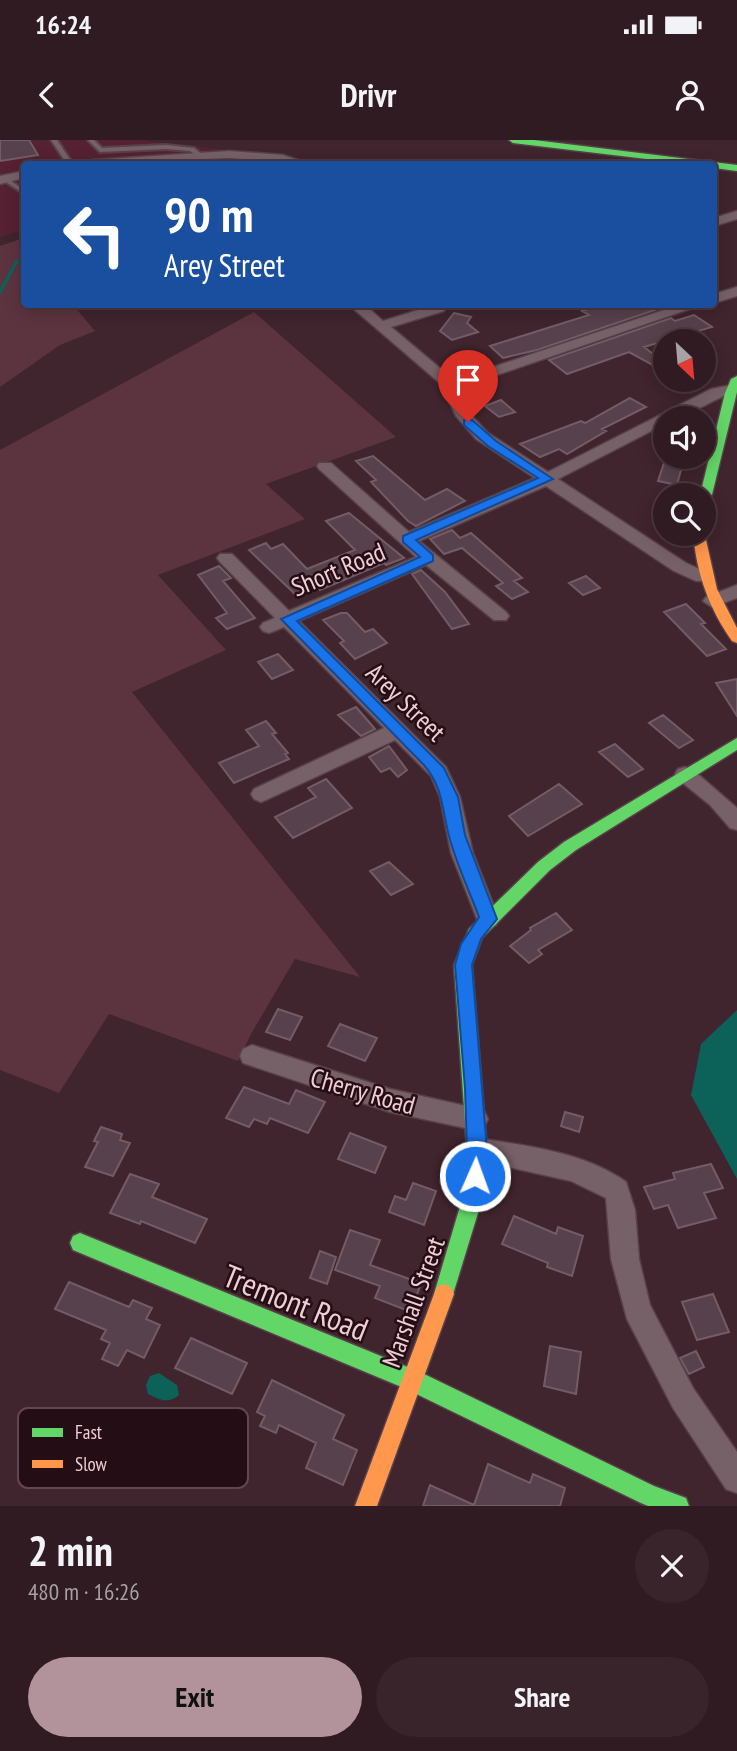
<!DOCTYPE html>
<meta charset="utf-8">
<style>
body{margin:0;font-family:"PT Sans Narrow",sans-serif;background:#38242a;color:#f1f3f6;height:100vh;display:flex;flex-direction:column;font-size:26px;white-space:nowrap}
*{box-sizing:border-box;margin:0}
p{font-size:23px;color:#a8a1a5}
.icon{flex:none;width:38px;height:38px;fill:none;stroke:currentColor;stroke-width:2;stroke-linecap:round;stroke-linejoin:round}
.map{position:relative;height:1366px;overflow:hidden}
.details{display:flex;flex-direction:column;background:#301b22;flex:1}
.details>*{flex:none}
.guide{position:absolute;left:21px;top:21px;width:696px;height:147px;border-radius:7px;box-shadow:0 4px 18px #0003,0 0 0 2px #4b3940;background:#1a4fa0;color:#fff;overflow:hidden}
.needle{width:46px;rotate:154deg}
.fabs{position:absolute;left:653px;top:189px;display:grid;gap:14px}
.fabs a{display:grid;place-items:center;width:63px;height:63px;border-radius:50%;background:#301b22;box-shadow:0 4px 18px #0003,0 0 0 2px #4b3940;font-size:35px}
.pin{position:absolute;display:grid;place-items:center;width:60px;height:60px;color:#fff;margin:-72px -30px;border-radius:50% 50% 50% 0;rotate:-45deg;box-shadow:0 0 7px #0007}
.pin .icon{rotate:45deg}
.me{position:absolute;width:77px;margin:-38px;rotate:2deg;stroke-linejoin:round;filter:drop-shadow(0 0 5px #0008)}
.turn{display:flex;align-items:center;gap:24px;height:147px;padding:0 28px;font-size:32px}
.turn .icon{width:91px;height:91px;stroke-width:2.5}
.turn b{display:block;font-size:49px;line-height:60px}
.round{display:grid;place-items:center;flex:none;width:74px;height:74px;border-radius:37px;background:#38242a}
.head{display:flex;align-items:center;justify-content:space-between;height:119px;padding:0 28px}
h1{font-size:42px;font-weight:700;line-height:52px}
.button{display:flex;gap:14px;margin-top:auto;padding:14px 28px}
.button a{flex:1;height:80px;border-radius:42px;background:#b2929b;color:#111;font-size:28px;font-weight:700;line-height:80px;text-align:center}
.button a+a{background:#38242a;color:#f1f3f6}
.status{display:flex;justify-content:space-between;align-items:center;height:49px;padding:0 35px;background:#301b22;direction:ltr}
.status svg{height:19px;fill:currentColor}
header{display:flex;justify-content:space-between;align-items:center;height:91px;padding:0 28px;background:#301b22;font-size:32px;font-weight:700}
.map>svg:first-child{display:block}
</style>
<div class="status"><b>16:24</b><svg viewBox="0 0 49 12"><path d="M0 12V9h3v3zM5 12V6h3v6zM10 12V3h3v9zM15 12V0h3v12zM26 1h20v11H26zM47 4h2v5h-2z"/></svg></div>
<header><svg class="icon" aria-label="back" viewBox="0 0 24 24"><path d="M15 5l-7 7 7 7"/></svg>Drivr<svg class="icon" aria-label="person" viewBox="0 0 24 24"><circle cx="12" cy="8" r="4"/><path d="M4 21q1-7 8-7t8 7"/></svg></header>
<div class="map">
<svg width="737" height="1366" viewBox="0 0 737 1366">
<rect width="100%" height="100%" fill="#40242e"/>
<path fill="#562132" d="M0,0H138L351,24H24V89L0,97Z"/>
<path fill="#5c343f" d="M24,98V164L73,165L95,191L60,205L0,247V106Z
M254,172L396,297L266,344L305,379L158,435L226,510L132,552L360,837L295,819L251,894L238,921L109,874L59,953L0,930V310Z"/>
<path fill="#0c6259" d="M737,870V1039L691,955L701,904Z
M159,1233L177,1245L179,1255C168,1264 160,1260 148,1254L146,1245L150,1236Z"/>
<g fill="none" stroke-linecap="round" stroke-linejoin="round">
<path stroke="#0c6259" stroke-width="3.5" d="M0,152L17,121"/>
</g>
<path fill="#57414c" stroke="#725c66" stroke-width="2" d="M0,0H29L38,15L0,21Z
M599,164H652L658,169L537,210L503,218L490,206L589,175L582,171Z
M454,173L471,177L467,183L478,192L452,200L440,191Z
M694,175L712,187L644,207L662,221L658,228L629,212L567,234L549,220L671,178L675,181Z
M630,258L646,267L602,289L606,291L567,314L559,309L540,317L520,304L581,281L585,283Z
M501,260L515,272L499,277L485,266Z
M373,316L425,360L447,349L465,361L416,386L408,381L371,342L376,340L356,321Z
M664,323L682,326L677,345L658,341Z
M349,373L404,418L386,425L384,423L320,450L317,446L296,455L249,410L266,403L271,409L283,404L307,429L355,410L326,381Z
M452,390L460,398L471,393L522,438L514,441L528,452L512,459L496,446L503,443L462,408L444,414L430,399Z
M219,426L231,438L223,441L255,478L227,489L216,478L227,473L198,435Z
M421,430L445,452L469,484L452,489L412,434Z
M586,436L600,448L583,455L569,443Z
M686,464L705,483L701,484L726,509L707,516L664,472Z
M341,473H347L365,492L373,489L387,503L355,519L340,503L344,501L323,480Z
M278,514L293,530L272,539L258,522Z
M737,539V576L716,543Z
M356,567L375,589L361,596L338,575Z
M663,575L693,600L679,608L649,583Z
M266,581L276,593L272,594L288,613L285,614L289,619L234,643L219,623L259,606L246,590Z
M615,604L643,629L628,637L599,612Z
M389,606L407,630L398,637L390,628L381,632L369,617Z
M326,639L352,668L293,698L275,677L316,657L308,648Z
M559,644L582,664L528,696L509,676Z
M389,722L413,744L391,755L370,731Z
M556,773L572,790L538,810L542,814L529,823L510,806L531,790L530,788Z
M278,869L302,877L290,900L266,892Z
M340,884L377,898L365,921L328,906Z
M244,947L289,964L296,950L325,962L308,993L270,978L267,984L254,979L249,987L226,978Z
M565,972L583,977L579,992L561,986Z
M101,987L122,994L120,1000L130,1003L113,1036L85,1027L98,1002L94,1001Z
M350,993L386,1007L375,1033L338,1019Z
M711,1024L723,1048L704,1053L716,1078L678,1088L668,1065L654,1069L644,1047L675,1039L673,1033Z
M130,1034L159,1044L152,1057L207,1079L195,1103L141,1081L140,1084L110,1073Z
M413,1043L436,1051L424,1085L389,1072L395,1056L406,1060Z
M514,1076L556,1094L558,1087L583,1096L572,1136L547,1127L548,1123L502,1104Z
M350,1090L380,1100L370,1125L421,1143L411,1172L375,1158L380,1146L335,1130Z
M320,1111L336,1117L327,1144L310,1138Z
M69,1142L129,1167L133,1160L152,1168L146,1179L160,1185L144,1218L127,1210L118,1226L102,1219L110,1203L101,1199L106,1190L55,1169Z
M713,1154L729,1192L697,1200L682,1162Z
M191,1198L247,1223L232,1254L175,1228Z
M550,1206L581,1212L576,1254L544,1246Z
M696,1211L704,1227L689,1234L680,1218Z
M272,1240L344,1275L333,1299L357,1310L343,1345L306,1328L316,1303L279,1285L276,1293L260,1286L265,1276L257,1272Z
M488,1324L530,1343L533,1334L565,1348L560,1366H423L430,1345L474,1365Z"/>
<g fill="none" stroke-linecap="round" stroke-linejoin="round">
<defs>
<path id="lane" d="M51,0H57L73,24H67Z
M88,0H94L102,8L166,5L194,8L204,16L199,17L190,11L166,9L100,12Z
M144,18L164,23L165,24H156L142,21V19Z
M3,38H7L24,50V54L3,40Z"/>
<path id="street" d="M229,11L283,15L309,24L229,18L86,24L92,20Z
M24,31V38L0,44V36Z
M737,71V79L714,86V78Z
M737,147V156L714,163V154Z
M348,164H364L383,181L434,165H444V171L391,187L454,240L682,164H704L459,248L471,275L488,293L548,332L711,249L737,244V251C713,258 690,278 665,278V284L558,339L686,423L708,433L711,437L708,441H696L674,431L546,346L419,401L506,472L509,476L506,480H494L426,425L299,481L446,627L460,657L473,713L499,779L496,785L488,788L480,785L477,779L451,713L440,657L431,636L395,600L268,659L261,662L254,659L251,654L254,649L384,588L284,487L269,493L263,491L260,487L263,483L275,478L220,422L217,418L220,414H232L289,471L416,417L319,329L317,326L319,323H331L409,392L535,338L476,299L456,276L441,244Z
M737,445V458L712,467L703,461L706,457Z
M685,627L692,629L737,668V690L730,688L710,665L678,639L675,634L678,629Z
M252,905L390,949L475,968L484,971L488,979L484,987L475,990L390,972L243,923L240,916L243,909Z
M477,998C527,1006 584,1012 626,1042L635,1070L639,1119L650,1165L693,1248L737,1312V1353L726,1349L673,1268L627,1179L611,1119L606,1058L571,1041L468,1018L464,1010L468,1002Z"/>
<path id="fast" d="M509,0H534L737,25V31L714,28V24H688L513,3Z
M737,236V252L710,363L704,367V355H700L725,253L731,239Z
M737,598V610L576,710L550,730L482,798L472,825L487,1010L481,1063L451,1161L444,1164L437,1161L434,1154L461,1063L467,1010L454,825L469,789L538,722L564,702Z
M80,1093L420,1232L654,1346L686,1358L689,1366H648L641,1363L404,1248L73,1110L70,1103L73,1096Z"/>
<path id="slow" d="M704,391L717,449L737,488V503L732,501C709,468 697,435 693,394H704Z
M444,1144L451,1147L454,1154L377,1366H355L434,1154L437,1147Z"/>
</defs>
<use href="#lane" stroke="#584149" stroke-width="4"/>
<use href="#street" stroke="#584149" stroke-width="3"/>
<use href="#fast" stroke="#584149" stroke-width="3"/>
<use href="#slow" stroke="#584149" stroke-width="3"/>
<use href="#lane" fill="#776168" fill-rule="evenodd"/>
<use href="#street" fill="#776168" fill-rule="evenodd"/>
<use href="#fast" fill="#63d668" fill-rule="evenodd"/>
<use href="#slow" fill="#ff974d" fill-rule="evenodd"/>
</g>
<path fill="#1a73e8" stroke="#114b97" stroke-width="2" d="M464,280H472L496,301L553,339L416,400L433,415V421L297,481L444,628L458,657L465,695L497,779L481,799L472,825L487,1010L482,1042L475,1045L468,1042L465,1036L467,1010L465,948L455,825L461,804L479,777C469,750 456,723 449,696C442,669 443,647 424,625L281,479L420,417L403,402V396L538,338L488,306L464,285Z"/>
<g text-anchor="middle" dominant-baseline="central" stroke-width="5" stroke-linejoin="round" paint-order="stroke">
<g font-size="26" fill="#efced5" stroke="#240d14">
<text transform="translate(338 429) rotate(-23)">Short Road</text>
<text transform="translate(406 562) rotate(44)">Arey Street</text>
<text transform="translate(363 951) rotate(16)">Cherry Road</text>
<text transform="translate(413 1162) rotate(-70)">Marshall Street</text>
</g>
<g font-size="32" fill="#efced5" stroke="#240d14">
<text transform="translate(296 1162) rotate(22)">Tremont Road</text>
</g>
</g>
<rect x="18" y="1268" width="230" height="80" rx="10" fill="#240d14" stroke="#61474e" stroke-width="2"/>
<rect x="32" y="1288" width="31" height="9" fill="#63d668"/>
<rect x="32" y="1320" width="31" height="8" fill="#ff974d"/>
<g font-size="19" fill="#efced5">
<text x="75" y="1299">Fast</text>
<text x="75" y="1331">Slow</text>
</g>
</svg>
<div class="fabs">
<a><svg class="needle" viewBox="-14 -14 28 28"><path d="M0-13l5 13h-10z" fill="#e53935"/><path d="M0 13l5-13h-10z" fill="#a8a1a5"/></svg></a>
<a><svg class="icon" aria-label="sound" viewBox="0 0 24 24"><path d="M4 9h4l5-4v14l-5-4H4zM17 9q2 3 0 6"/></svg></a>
<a><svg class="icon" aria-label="search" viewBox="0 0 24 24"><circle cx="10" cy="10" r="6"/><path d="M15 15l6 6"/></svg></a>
</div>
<div class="pin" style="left:468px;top:282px;background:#d93025"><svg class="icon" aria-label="arrive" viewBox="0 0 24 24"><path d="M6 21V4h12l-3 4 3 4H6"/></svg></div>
<svg class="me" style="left:475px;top:1036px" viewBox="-20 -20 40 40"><circle r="17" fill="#1a73e8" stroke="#fff" stroke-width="3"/><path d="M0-11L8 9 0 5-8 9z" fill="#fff"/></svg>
<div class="guide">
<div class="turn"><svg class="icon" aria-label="left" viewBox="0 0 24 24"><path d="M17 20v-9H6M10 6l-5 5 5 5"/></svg><div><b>90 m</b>Arey Street</div></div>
</div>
</div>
<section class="details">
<div class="head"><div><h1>2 min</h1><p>480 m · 16:26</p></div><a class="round"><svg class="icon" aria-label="close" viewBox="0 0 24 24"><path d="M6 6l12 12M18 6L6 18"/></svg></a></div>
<div class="button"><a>Exit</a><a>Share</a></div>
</section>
